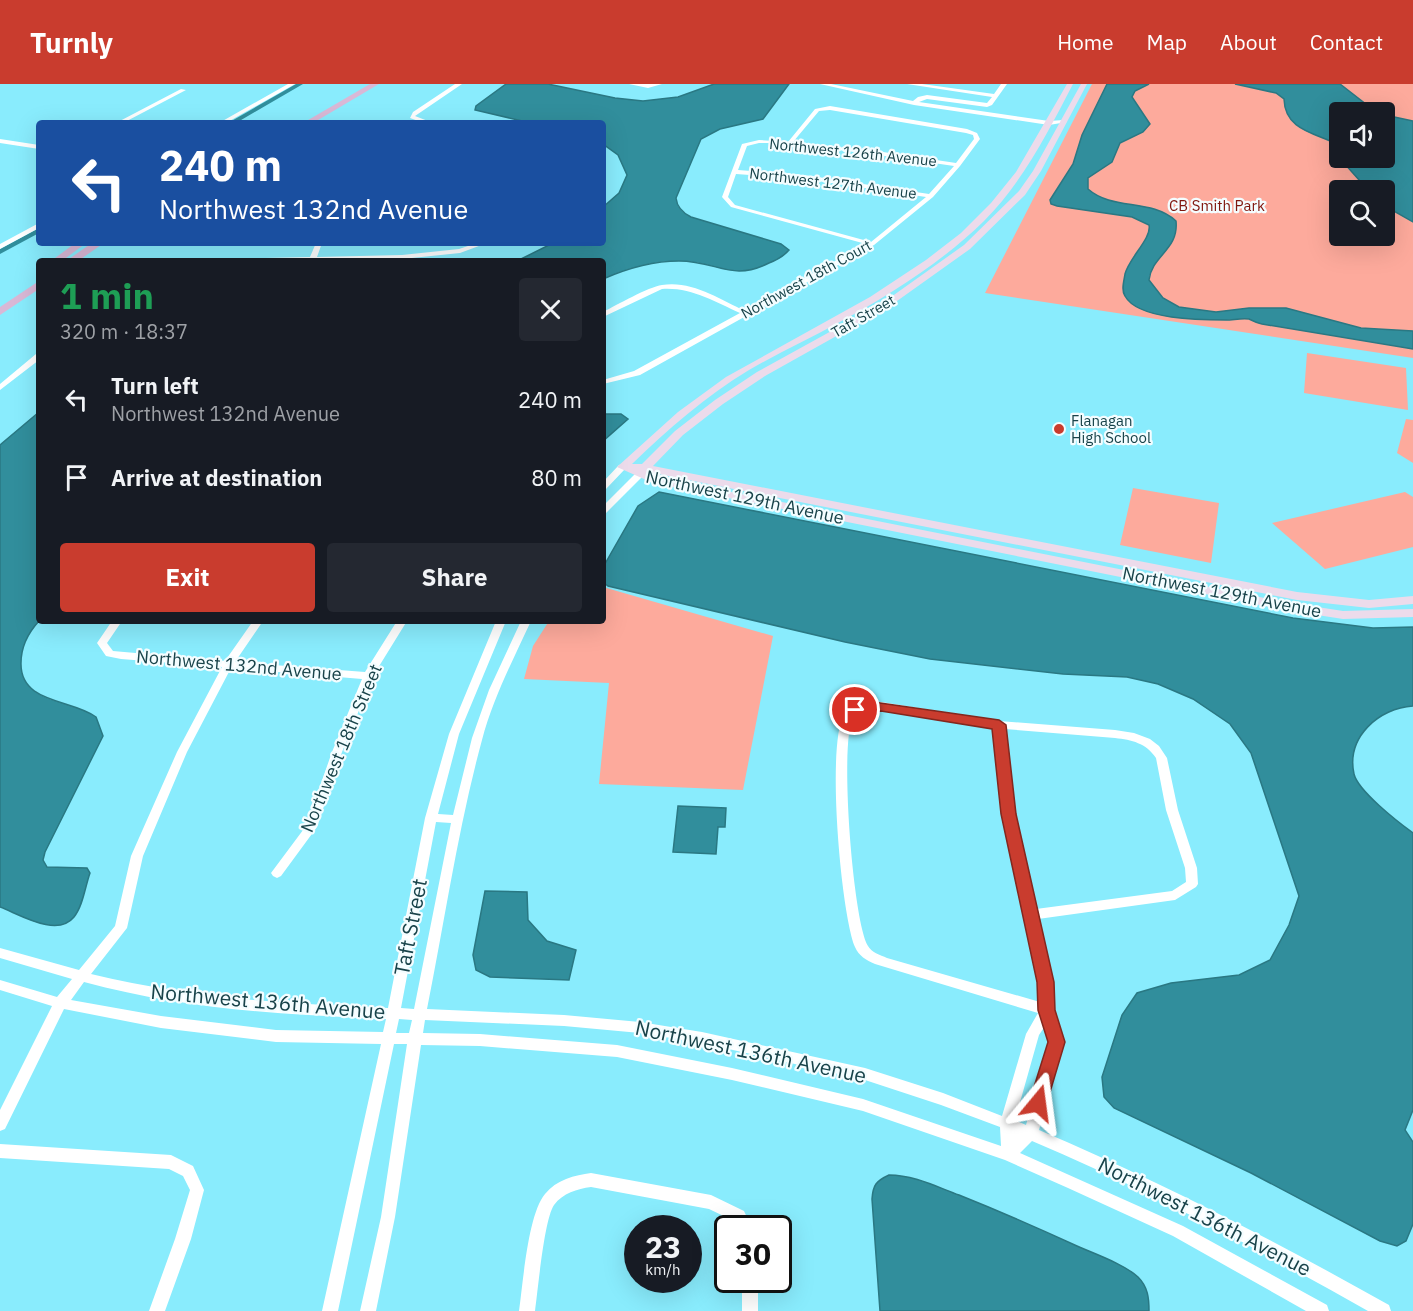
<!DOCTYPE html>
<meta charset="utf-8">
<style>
body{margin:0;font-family:"IBM Plex Sans",sans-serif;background:#242831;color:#f1f3f6;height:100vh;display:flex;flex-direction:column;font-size:22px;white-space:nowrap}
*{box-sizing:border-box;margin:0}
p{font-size:20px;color:#9ea1a6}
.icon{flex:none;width:33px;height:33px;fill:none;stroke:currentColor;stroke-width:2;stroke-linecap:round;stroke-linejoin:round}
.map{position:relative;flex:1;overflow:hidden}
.side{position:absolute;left:36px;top:174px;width:570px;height:366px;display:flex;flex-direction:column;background:#171b24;border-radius:6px;box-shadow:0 6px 24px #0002}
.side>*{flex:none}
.top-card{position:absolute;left:36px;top:36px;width:570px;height:126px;border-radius:6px;box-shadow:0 6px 24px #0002;background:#1a4fa0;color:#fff;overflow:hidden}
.buttons{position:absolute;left:1329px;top:18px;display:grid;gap:12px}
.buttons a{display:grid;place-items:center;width:66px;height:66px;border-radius:6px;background:#171b24;box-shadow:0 6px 24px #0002;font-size:30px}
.speed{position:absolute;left:624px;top:1131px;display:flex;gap:12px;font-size:30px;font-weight:700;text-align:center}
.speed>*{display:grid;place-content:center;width:78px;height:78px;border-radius:50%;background:#171b24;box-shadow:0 6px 24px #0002;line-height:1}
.speed small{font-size:15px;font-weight:400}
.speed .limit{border:3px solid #111;border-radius:9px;background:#fff;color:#111}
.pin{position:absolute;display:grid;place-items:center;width:51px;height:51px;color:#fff;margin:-26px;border:3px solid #fff;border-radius:50%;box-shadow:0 2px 6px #0007}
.me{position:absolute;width:66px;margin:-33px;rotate:16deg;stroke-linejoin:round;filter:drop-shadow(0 0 4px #0008)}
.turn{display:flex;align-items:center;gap:21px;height:126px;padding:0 24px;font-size:27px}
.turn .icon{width:78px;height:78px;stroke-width:2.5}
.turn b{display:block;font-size:42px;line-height:51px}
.round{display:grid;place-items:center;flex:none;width:63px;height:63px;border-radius:6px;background:#242831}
.summary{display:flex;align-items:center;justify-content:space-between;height:102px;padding:0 24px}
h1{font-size:36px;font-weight:700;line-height:45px;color:#1e9e55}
.cta{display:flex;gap:12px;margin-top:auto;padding:12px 24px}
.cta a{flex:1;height:69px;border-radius:6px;background:#c93c2e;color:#fff;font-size:24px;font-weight:700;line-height:69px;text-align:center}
.cta a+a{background:#242831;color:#f1f3f6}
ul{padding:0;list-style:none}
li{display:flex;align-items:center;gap:18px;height:78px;padding:0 24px}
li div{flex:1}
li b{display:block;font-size:22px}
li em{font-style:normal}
header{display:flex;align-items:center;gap:36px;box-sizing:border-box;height:84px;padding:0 30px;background:#c93c2e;color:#fff}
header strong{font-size:28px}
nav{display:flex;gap:33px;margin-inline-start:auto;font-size:21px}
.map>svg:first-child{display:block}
</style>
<header>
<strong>Turnly</strong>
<nav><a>Home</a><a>Map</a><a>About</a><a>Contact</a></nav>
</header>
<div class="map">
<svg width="1413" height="1227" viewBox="0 0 1413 1227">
<rect width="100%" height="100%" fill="#89ecfd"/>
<path fill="#fdaa9c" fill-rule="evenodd" d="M1092,0H1413V274L985,209ZM1340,28H1384V74H1340ZM1340,106H1384V152H1340Z
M1307,269L1406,284L1408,326L1304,309Z
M1406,335L1413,336V379L1397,369Z
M1133,404L1219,419L1211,479L1120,461Z
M1405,408L1413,413V463L1325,485L1272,439Z
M603,503L773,552L743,706L599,700L609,599L524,595L533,562L549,537H603Z"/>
<path fill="#318e9c" stroke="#2a7883" stroke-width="1.5" d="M506,0H548L615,14L643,17L678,13L714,0H789L763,35L720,45L701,55L676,114C677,124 683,129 691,133L781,160L789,166C783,173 777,176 769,179C731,198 718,177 679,177C652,177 628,184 603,195V177H517L553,159H603V123L619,109L627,91L618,71L603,60V39H531L475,26L476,22Z
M1107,0H1149L1135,7L1132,13L1150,40L1143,48L1120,59L1112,78L1088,94V105C1113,127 1151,114 1176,137C1179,166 1152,171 1149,196L1163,214L1179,223L1216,228L1249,224H1286L1361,244L1413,247V265L1262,240C1257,239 1253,237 1249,235C1241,234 1233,236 1226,236C1202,236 1138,236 1125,212C1121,206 1124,197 1125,190C1129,174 1152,154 1149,141L1132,133L1057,122L1051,120L1050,116L1073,80L1082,51Z
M1235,0H1340L1376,28H1340L1339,61C1316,49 1285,47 1284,15L1276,9Z
M1385,31L1413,37V138L1385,122L1384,106H1368L1343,78L1342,74H1384Z
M39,328V537C28,549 21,563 21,579C20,620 72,615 96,633L103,652L45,768L43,776L47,783L87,784L90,789C85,803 83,822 74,833C57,854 19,830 0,823V361Z
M603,330H621L628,335L603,357Z
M659,408L1293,534L1373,544L1413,543V622C1379,624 1346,653 1354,690C1358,707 1398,738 1413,749V1026L1405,1046L1413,1058V1140L1406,1157L1397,1162L1380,1157L1251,1089L1114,1024L1104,1013L1102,993L1122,931L1137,909L1171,899L1239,891L1270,876L1289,841L1299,812L1251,669L1230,640L1193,615L1158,600L1127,593L1063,590L930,575L845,558L608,502L603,498V484L606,478L638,422Z
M678,722L726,724L725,743H718L716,770L673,768Z
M485,807L527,808L528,836L547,857L576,866L569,896L490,893L476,886L473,871Z
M889,1091C914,1091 937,1103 959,1111C999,1127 1038,1144 1077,1162C1095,1170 1124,1180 1138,1193C1148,1203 1149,1214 1149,1227H880L872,1115C873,1101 876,1097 889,1091Z"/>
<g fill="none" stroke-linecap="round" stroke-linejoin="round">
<path fill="#318e9c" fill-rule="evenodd" d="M296,0H303L236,39H228Z
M39,144V149L0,170V165Z"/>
<path fill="#fff" fill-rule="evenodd" d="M288,0H295L226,39H219Z
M455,0H462L415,32L433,39H424L410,34L413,28Z
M629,0H662L648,4Z
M820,0H831L913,17L918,13L927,11L987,19L992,13L907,0H922L994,10L1001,0H1007L992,21L987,23L927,15L919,18L1049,37L1064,36L1067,38L1049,41L914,21Z
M181,5L186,6L123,39H116Z
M830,22L967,45L977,49L980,55L960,82L933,113L874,161L640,291L603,300V296L634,287L740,229C715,218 691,203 662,205L603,233V228C617,221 648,203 662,201C691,196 720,215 745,227L866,160L731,123L722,113L742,60L759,56L788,58L815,25ZM830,26L966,49L973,51L974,55L956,79L883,68L793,58L819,27ZM759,59H775L864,69L954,82L929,110L804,91L738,86L747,62ZM736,90L804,95L926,113L871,158L735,121L728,113Z
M0,55L39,61V65L0,59Z
M39,139V144L0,165V160Z
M316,159H322L317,173L402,171L459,165L477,159H487L460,169L402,175L224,177L227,175L310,173Z
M36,270H39V276L0,306V300Z
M622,380L626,383L625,385L606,405L603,406V398L619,381Z
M639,388L643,391L642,393L606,429L603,430V422L636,389Z
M112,537H122L107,559L113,567L225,577L253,537H263L235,578L365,588L397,537H407L373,592L342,668L317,743L281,792L277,794L273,792L271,789L306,742L332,668L362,595L231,584L187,668L143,772L127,844L91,890C189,914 288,920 388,924L425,734L449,650L496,537H506L459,650L438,730L453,731L472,654L489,606L521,537H531C513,576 493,614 482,656C458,744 445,835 427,925L564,931L640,938L702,948L865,984L943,1009L1002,1032L1026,950L1038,929L875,880C866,876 859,872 855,863C841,829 826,660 844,631C851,619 868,618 881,618L999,637L1115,646L1134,649L1150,655L1159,662L1167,674L1178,726L1197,784L1198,800L1196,803L1175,816L1038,835L1051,898L1054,926L1063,958L1039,1046C1159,1097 1275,1157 1389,1221L1391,1227H1368C1258,1165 1148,1106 1032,1057L1020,1069L1183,1142L1327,1221L1329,1227H1306L1173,1152L1068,1104L1005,1076L863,1027L732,996L617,973L480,962L421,961L395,1133L376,1227H360L381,1133L407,960H394L338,1227H322L381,960L276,958L161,944L64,925L5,1045L0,1047V1026L52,922L0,906V896L57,913L72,895L0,874V864L79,886L115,842L131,772L177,668L222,583L121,575L106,572L97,559ZM864,626H881L994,644L1003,730L1039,898L1040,918L887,874C880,871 871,868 868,862C853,838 839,658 853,634C855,630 860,628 864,626ZM1005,645L1115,654C1132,656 1146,659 1156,674L1166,726L1185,784L1186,798L1172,807L1036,825L1015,730ZM436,738L451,739L414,925L401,924ZM84,898C183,925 284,931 386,935L383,948L276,946L161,932L71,916ZM399,935L412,936L409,949H396ZM425,936L564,942L640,949L702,959L865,996L941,1021L1000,1043L1001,1062L863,1015L732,984L617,961L480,950L423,949ZM1045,942L1049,958L1026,1041L1015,1036L1039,951Z
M0,1060L171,1071L193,1082L204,1106L191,1155L165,1227H149L175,1155L190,1106L183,1092L169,1085L0,1074Z
M591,1089L711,1111L744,1127L752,1144H737L734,1137L709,1125L591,1103C577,1105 563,1109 554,1121C544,1136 538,1206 535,1227H519C523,1199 528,1130 545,1110C556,1096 575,1091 591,1089Z
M742,1196H758V1227H742Z"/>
<path fill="#ecdbeb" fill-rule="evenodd" d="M1067,0H1073C1048,48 1023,98 984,137C942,178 890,211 838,239C809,255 778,269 749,286C706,312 668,345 632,380H642L675,347L715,316L757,288L884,218L964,161L1019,107L1033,87L1081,0H1087L1041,87L1025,111L970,165L890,222L765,292L723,320L683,351L653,382L1297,508L1369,516L1413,512V520L1369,524L1297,516L648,388L646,389L656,393L1285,518L1343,527L1413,525V533L1343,535L1285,526L653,399L617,383L678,328L726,293L870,213L926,176L961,149L991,119L1016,88Z"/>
<path fill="#d9b8d6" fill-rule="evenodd" d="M370,0H379L313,39H303Z
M92,159H104L78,177H66Z
M74,160L82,162L62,177H51Z
M39,197V205L0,231V223Z"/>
</g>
<path fill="#c93c2e" stroke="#83271e" stroke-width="1.5" d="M866,617L999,636L1006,641L1016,730L1054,898L1055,926L1065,958L1045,1025L1038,1027L1032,1025L1029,1019L1048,958L1038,926L1037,898L1001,730L992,645L881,627L850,629L848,626L850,622Z"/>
<circle fill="#c93c2e" stroke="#f4fdff" stroke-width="2" cx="1059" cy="345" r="6"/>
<g text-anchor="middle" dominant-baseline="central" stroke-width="4.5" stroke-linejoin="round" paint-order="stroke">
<g font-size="15" fill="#18434a" stroke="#f4fdff">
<text transform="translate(853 68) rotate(6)">Northwest 126th Avenue</text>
<text transform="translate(833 99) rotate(7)">Northwest 127th Avenue</text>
<text transform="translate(806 195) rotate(-29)">Northwest 18th Court</text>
<text transform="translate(863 232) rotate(-30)">Taft Street</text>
</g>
<g font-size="15" fill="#7f160e" stroke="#f4fdff">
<text x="1217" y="121">CB Smith Park</text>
</g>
<g font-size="15" fill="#18434a" stroke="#f4fdff" text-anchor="start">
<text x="1071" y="336">Flanagan<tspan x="1071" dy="17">High School</tspan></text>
</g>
<g font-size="18" fill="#18434a" stroke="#f4fdff">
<text transform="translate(745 413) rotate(12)">Northwest 129th Avenue</text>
<text transform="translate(1222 508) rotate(11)">Northwest 129th Avenue</text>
<text transform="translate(239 581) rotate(5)">Northwest 132nd Avenue</text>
<text transform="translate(341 664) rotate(-67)">Northwest 18th Street</text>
</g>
<g font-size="21" fill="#18434a" stroke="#f4fdff">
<text transform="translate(410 843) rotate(-79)">Taft Street</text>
<text transform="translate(268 917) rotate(5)">Northwest 136th Avenue</text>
<text transform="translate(751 967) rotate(12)">Northwest 136th Avenue</text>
<text transform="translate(1205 1132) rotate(27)">Northwest 136th Avenue</text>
</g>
</g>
</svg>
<div class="buttons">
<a><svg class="icon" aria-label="sound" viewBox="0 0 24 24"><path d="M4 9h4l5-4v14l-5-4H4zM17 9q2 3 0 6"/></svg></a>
<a><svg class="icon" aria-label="search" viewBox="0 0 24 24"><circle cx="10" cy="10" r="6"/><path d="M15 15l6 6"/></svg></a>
</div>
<div class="speed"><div>23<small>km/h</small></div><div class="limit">30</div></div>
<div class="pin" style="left:855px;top:626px;background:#d93025"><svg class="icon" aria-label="arrive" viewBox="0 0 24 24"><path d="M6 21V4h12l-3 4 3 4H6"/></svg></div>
<svg class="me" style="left:1038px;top:1019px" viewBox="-20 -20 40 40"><path d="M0-17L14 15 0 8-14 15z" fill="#c93c2e" stroke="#fff" stroke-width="4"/></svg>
<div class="top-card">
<div class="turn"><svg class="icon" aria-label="left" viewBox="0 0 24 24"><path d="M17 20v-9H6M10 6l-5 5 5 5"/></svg><div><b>240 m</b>Northwest 132nd Avenue</div></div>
</div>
<section class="side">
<div class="summary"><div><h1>1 min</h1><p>320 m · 18:37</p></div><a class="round"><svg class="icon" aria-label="close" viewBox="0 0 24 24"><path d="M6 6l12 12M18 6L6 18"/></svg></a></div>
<ul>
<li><svg class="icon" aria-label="left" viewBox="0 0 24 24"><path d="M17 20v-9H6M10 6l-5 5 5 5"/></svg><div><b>Turn left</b><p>Northwest 132nd Avenue</p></div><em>240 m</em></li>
<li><svg class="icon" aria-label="arrive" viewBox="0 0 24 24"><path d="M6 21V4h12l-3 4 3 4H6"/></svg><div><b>Arrive at destination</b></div><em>80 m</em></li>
</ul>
<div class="cta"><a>Exit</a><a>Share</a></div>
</section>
</div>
